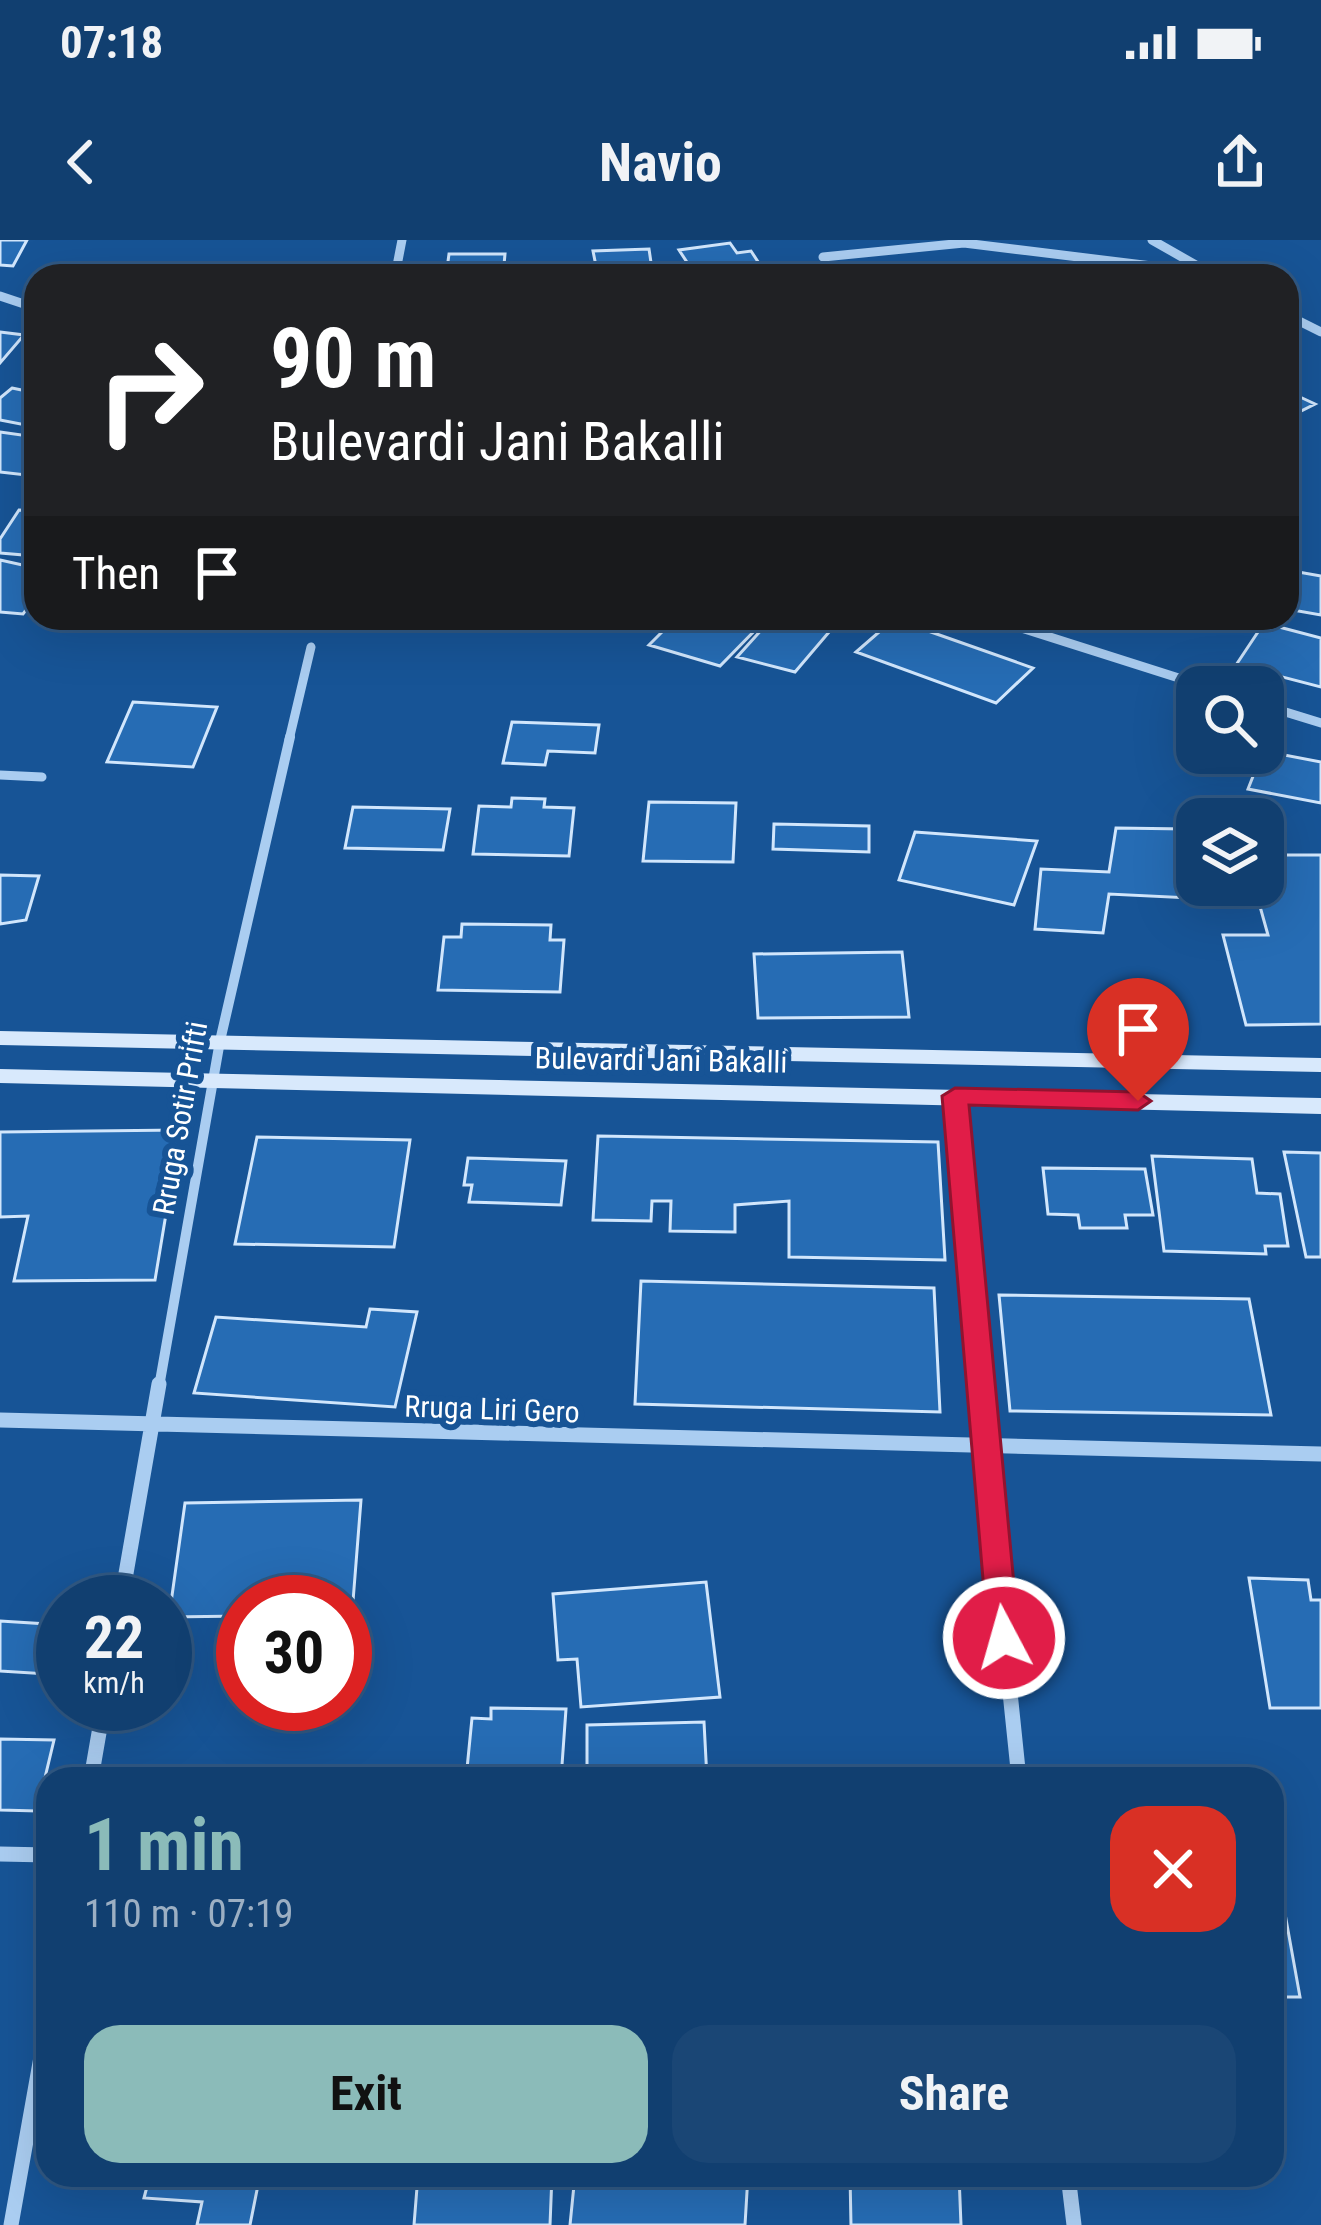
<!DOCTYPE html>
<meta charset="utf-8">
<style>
body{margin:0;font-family:"Roboto Condensed",sans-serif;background:#1a4675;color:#f1f3f6;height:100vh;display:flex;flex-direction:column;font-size:45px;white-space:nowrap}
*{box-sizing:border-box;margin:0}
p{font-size:39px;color:#9cafc3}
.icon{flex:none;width:66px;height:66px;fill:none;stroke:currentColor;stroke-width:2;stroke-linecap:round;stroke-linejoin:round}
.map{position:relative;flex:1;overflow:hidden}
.sheet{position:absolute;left:36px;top:1527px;width:1248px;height:420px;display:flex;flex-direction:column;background:#113f70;border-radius:36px;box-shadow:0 12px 48px #0002,0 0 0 3px #305883}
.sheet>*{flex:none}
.guide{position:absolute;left:24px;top:24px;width:1275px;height:366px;border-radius:36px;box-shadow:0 12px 48px #0002,0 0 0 3px #305883;background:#202124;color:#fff;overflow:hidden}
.fabs{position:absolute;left:1176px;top:426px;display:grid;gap:24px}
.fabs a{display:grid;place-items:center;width:108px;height:108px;border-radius:24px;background:#113f70;box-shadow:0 12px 48px #0002,0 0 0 3px #305883;font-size:60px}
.speed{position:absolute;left:36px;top:1335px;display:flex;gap:24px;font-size:60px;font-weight:700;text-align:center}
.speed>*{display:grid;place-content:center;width:156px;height:156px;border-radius:50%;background:#113f70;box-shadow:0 12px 48px #0002,0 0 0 3px #305883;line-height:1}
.speed small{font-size:30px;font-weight:400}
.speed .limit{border:18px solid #d22;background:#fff;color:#111}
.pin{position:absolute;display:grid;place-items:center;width:102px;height:102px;color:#fff;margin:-123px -51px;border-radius:50% 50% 50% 0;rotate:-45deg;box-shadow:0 0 12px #0007}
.pin .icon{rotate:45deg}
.me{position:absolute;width:132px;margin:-66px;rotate:354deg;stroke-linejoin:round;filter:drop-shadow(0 0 9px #0008)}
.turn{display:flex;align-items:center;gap:42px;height:252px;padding:0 48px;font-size:54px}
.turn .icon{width:156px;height:156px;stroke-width:2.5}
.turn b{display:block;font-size:84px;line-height:102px}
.then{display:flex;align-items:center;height:114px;padding:0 48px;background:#0003;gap:24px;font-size:45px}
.round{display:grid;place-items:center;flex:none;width:126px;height:126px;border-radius:36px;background:#1a4675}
.head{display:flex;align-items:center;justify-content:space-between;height:204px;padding:0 48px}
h1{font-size:72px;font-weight:700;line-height:90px;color:#8bbbb9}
.button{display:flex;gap:24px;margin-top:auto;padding:24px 48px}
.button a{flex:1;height:138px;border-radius:36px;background:#8bbbb9;color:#111;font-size:48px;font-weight:700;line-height:138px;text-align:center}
.button a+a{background:#1a4675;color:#f1f3f6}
.status{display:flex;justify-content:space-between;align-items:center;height:84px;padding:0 60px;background:#113f70;direction:ltr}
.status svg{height:33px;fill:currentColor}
header{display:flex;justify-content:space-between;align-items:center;height:156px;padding:0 48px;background:#113f70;font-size:54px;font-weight:700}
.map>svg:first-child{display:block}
</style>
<div class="status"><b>07:18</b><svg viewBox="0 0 49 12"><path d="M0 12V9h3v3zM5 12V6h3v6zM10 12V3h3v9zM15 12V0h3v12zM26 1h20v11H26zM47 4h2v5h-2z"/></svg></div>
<header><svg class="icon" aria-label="back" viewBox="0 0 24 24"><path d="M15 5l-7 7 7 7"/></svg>Navio<svg class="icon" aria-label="share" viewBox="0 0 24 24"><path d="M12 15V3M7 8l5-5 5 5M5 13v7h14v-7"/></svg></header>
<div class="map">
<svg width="1321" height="1985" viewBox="0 0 1321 1985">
<rect width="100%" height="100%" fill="#175496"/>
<path fill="#266cb4" stroke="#d1e6fc" stroke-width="3" d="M0,0H27L13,26L0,25Z
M730,3L737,13L751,11L764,31L696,36L679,10Z
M649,9L653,36H598L593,11Z
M449,14H505L503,36H446Z
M0,92L24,95L0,123Z
M12,148L36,153V187L0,180V158Z
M1287,151L1315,164L1287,178Z
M0,192L36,197V223L26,235L0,232Z
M19,270L36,271V316L0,313V299Z
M0,320L36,328V357L23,374L0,372Z
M1287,330L1321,336V375L1287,369Z
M676,378H754L764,381L720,426L649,405Z
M772,378H841L795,432L737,417Z
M894,379L1033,428L996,463L856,412Z
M1264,383L1321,398V447L1236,425Z
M133,462L217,467L193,527L107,522Z
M512,482L599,485L595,513L548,511L545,525L503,523Z
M1263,511L1321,522V563L1248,549Z
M512,558L545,559L544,567L574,568L569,616L473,614L479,566L511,567Z
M649,562L736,563L733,622L643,621Z
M353,567L450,569L443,610L345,608Z
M774,584L869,586V612L773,609Z
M1116,588L1186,589L1190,658L1109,654L1103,693L1035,689L1041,629L1109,632Z
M915,592L1037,601L1014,665L899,640Z
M1263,615H1321V784L1246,785L1223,695H1268L1254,645H1263Z
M0,635L39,636L26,680L0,684Z
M462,684L551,685L550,700H564L560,752L438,750L444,697H461Z
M902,712L909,777L758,778L754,714Z
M180,890L155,1040L14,1041L28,976L0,977V892Z
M598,896L938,902L945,1020L789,1017V961L735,965V992L670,991L671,961H652L651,981L593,980Z
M257,897L410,900L394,1007L235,1004Z
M1284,912L1321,913V1017H1306Z
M1152,916L1252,919L1257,953L1280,954L1288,1006H1265L1266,1014L1164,1011Z
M468,918L566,921L561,965L469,962L472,945H464Z
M1043,928L1145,929L1153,975H1125L1127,988H1080L1078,975L1048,974Z
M641,1041L934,1048L940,1172L635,1164Z
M999,1055L1249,1059L1271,1175L1010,1171Z
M370,1069L417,1072L395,1167L194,1153L216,1077L366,1087Z
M361,1260L352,1374H345V1362H243V1376L169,1377L185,1263Z
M1249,1338L1308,1340L1311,1360H1321V1468H1270Z
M706,1342L720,1457L581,1467L577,1419L558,1420L553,1354Z
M0,1381L63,1385V1435L0,1431Z
M491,1468L566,1469L561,1539H466L472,1478L491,1479Z
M704,1482L707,1539H587V1485Z
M0,1499L54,1500L37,1571L0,1570Z
M1272,1657H1282L1300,1757H1272Z
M150,1935H260L250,1985H197L202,1962L144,1958Z
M418,1935H552L550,1985H414Z
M575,1935H748L745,1985H570Z
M850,1935H959L961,1985H851Z"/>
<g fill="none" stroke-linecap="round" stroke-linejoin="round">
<path stroke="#aacdf1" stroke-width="9" d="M0,535L42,537"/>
<path stroke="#aacdf1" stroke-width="9" d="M1152,0L1208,32
M823,17L964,3L1209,33
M395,36L402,0
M0,56L36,68
M1287,75L1321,92
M990,378L1207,447
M1263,465L1321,483
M289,500L311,407"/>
<path stroke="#aacdf1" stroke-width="10" d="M955,856L978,1147
M159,1147L220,801L290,497"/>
<path stroke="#aacdf1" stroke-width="15" d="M978,1144L1019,1539
M0,1180L1321,1214
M121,1362L159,1144
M91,1539L104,1464
M0,1614L48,1615
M1068,1935L1074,1985
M11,1985L48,1778"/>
<path fill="#d8e9fc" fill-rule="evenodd" d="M0,791L1321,818V832L0,805Z
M0,829L1321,858V874L0,843Z"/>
</g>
<path fill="#e11d48" stroke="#92132f" stroke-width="3" d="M955,848L1138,852L1151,861L1138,870L969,865L1019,1398L1004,1410L988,1398L942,856Z"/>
<g text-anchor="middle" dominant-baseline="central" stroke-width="12" stroke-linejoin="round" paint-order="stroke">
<g font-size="30" fill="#fff" stroke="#175496">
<text transform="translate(661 820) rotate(1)">Bulevardi Jani Bakalli</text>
<text transform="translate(180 878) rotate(-80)">Rruga Sotir Prifti</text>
<text transform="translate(492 1169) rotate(2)">Rruga Liri Gero</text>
</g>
</g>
</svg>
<div class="fabs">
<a><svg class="icon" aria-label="search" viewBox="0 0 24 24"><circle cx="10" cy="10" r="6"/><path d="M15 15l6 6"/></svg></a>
<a><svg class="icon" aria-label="layers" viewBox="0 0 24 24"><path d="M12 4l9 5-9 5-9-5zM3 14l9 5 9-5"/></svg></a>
</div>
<div class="speed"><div>22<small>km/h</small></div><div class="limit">30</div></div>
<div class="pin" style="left:1138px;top:861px;background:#d93025"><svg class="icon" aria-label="arrive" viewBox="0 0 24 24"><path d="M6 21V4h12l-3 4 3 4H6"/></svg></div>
<svg class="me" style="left:1004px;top:1398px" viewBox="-20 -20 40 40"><circle r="17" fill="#e11d48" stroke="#fff" stroke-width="3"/><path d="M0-11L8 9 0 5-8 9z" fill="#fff"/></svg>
<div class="guide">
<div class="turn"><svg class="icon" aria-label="right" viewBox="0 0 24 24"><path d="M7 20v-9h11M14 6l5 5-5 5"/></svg><div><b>90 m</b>Bulevardi Jani Bakalli</div></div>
<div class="then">Then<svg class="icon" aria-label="arrive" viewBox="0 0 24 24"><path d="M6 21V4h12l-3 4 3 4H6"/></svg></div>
</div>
<section class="sheet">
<div class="head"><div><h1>1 min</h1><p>110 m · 07:19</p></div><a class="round" style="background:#d93025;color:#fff"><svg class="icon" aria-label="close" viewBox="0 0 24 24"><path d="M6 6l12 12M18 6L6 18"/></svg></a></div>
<div class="button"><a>Exit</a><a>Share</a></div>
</section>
</div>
